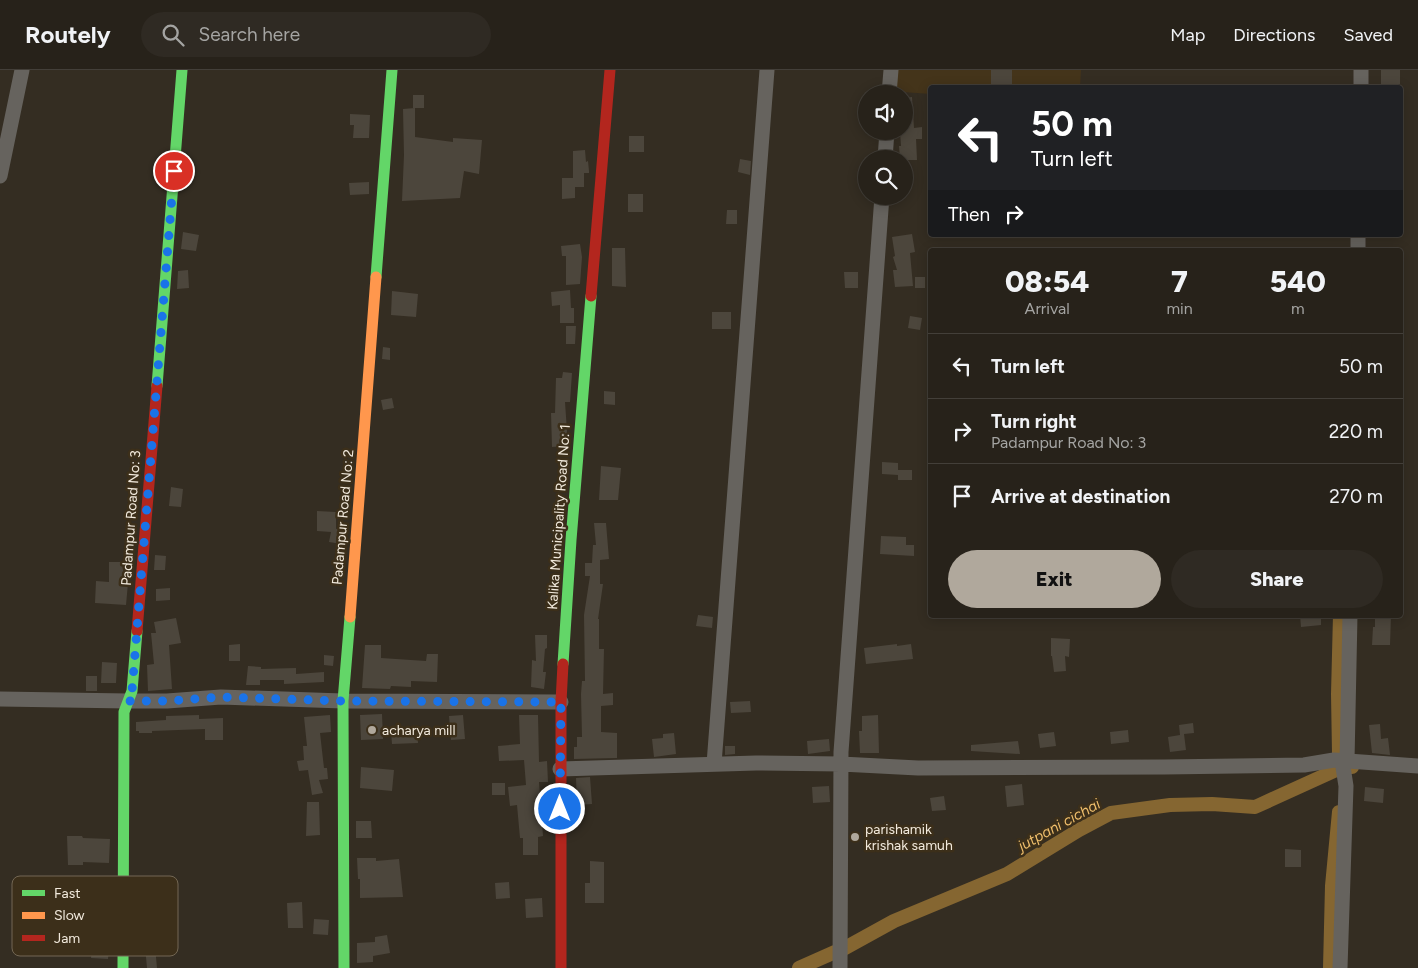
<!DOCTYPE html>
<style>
body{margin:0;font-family:Figtree,sans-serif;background:#2f2a23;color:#f1f3f6;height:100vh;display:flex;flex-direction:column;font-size:19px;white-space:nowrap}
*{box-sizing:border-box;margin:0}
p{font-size:16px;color:#a4a4a2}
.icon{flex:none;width:28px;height:28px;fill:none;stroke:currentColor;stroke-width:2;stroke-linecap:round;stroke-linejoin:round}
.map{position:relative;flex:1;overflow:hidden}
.drawer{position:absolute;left:928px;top:178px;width:475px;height:370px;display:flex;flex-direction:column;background:#27221a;border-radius:5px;box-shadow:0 2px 12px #0003,0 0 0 1px #433f39}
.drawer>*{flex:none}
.top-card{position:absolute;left:928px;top:15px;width:475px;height:152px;border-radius:5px;box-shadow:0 2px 12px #0003,0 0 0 1px #433f39;background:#202124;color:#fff;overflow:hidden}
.fabs{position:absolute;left:858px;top:15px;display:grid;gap:10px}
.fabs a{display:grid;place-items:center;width:55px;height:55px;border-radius:50%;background:#27221a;box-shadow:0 2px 12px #0003,0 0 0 1px #433f39;font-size:25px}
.pin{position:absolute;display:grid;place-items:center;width:42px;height:42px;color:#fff;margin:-21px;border:2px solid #fff;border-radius:50%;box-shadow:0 1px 5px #0007}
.me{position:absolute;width:55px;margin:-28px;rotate:0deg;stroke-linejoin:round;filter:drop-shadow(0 0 4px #0008)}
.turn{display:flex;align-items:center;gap:18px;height:105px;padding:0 20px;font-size:22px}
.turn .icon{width:65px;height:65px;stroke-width:2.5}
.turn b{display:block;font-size:35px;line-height:42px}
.then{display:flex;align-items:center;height:48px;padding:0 20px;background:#0003;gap:10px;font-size:19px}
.eta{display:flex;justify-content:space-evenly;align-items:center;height:85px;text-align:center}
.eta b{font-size:30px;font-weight:800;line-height:35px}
.button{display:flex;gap:10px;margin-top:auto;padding:10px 20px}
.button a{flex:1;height:58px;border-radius:30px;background:#b0a89c;color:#111;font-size:20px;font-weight:800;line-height:58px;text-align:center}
.button a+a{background:#2f2a23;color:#f1f3f6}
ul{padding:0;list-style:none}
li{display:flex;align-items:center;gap:15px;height:65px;padding:0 20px;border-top:1px solid #433f39}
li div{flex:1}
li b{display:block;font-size:19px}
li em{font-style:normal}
header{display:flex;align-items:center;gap:30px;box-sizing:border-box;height:70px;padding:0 25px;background:#27221a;border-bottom:1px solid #433f39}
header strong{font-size:24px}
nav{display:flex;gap:28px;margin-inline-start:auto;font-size:18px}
.search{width:350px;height:45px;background:#2f2a23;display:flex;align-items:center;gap:12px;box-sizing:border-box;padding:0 18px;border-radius:28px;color:#a4a4a2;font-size:19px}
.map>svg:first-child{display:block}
</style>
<header>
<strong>Routely</strong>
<div class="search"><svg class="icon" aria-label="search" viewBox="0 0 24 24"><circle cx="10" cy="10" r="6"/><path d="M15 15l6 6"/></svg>Search here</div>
<nav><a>Map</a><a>Directions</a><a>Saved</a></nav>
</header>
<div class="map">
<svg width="1418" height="898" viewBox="0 0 1418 898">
<rect width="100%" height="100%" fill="#342d22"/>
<path fill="#44341a" d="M891,0H1081L1080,17L930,18V24L889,21Z"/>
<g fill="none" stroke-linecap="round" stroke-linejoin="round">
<path stroke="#856631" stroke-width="14" d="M1340,545L1338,624L1339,684L1342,701
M845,878L894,851L1007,804L1079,760L1111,743L1170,735L1212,734L1255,737L1343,697H1352
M799,898L835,882
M1330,898L1332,816L1339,742"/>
</g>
<path fill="#4c463c" d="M991,0H1012V18H991Z
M1381,0H1400V14H1381Z
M413,25H424V38H413Z
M912,27L914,58L922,57V69H916L917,90H904V89H900L899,76H901L900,61H904V28Z
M415,38V67L453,72V68L482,70L479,104L464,101L460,128L402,131L404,85L403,39Z
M350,44L370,45L369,68H353L354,55H350Z
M629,66H644V82H629Z
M585,80L586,92L588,91L589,101V103H584V117H575V128L562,129V108H573V81Z
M740,89L751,91L750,105L738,102Z
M369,112V124L350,125L349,113Z
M628,124H643V142H628Z
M727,140H737V154H726Z
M183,162L199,165L196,181L181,179Z
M912,164L915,182L910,183L913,216L895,217L893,200H897L893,187L895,186L892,167Z
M580,174L582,187L580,214L566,215V186H562L561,176Z
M612,178H625L626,217L612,216Z
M188,200L189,218L177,219L178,201Z
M844,202H858V218H845Z
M915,207H925V218H915Z
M570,220L571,238H574V253H560V235L552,236L551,222Z
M392,221L418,224L416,247L391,245Z
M712,242H731V259H712Z
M910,246L922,248L920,260L908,258Z
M566,256H576L575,274H566Z
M383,277L390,278V290L382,289Z
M563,302L572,303L570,332H565L567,361L566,376L552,377L551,343H555L556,308H562Z
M604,321L615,322V335L604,334Z
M392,328L394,338L383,340L381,330Z
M882,392L898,393V400H912V410H898V402V405L882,404Z
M601,396L621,398L618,430H599Z
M171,417L183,419L181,437L169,436Z
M317,441L336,442V459L344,457L342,474L329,472L331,462L317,461Z
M594,453H606L609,489L600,490V514H603L598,549H599V579H604L603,624L613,623V635L601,636V662L617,663V688L574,689V677H577V667H582L581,624L582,611H585L584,545L590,506H585V493H592L593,475H596Z
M881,466L906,467V475H914V486L880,484Z
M155,485L166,486L165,500H154Z
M109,492H123L124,513H128L126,535L95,533L96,511L109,512Z
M170,518V530L156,531V519Z
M698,545L713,547L712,558L696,556Z
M1300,545H1321V555L1301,557Z
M1375,545H1391L1390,575H1372L1373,557H1375Z
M176,548L181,573L169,575L172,619L148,621L147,595L154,594L151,563H156L154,552Z
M535,565H547V578L545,579L543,602H546L544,619L531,617L532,590L536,591Z
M1051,568L1070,569L1069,587L1065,586L1066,601L1054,602L1052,586H1051Z
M240,574V591H229V575Z
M897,574V576L911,574L913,589L866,594L864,578Z
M365,575H381V588L426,591L427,584H438L437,612L411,611V617L391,616L390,619L362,618Z
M324,585L334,586L333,596L324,595Z
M102,592L117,593L116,613H101Z
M248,596L261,597V599L296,598V604L324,602V612L284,614V610H260V615H246Z
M86,606H97V621H86Z
M750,631L751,642L731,643L730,632Z
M382,644L383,669L361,670L360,645Z
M199,645V649L223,648V670H205V659L152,661V663H139V661H136V652L166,650V646Z
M330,645L331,662L320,663L324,698H327L328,709L319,710L323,723L312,725L308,700L299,701L297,691L304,690L303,676H307L304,647Z
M463,645L465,669L451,670L449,646Z
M519,645H538L539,692L547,691L548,712H539L543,766L538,767V785H523V768H520L517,735L510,736L508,717L526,715L524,690L499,691L498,676L520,674Z
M878,645L879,683H860L859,661H862V646Z
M1193,653L1194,663L1184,664L1186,680L1170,682L1168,667L1180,665L1179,655Z
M1380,654L1381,669L1388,668L1390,685L1372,683L1369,655Z
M417,660L418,673L392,674L391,661Z
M1128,660L1129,672L1111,674L1110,662Z
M1054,662L1056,676L1040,678L1038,664Z
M674,663L676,684L654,687L652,669L663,668V664Z
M829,669L830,681L808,684L807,671Z
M1018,671L1020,684L971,681V675Z
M725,676H735V684L725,685Z
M361,697L394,700L392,721L360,718Z
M590,707L592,734L577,735L576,708Z
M492,713H505V725H492Z
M1022,714L1024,735L1007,737L1005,716Z
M829,716L830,732L813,733L812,717Z
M1365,717L1384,719L1383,733L1364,731Z
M944,726L946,740L932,741L930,728Z
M307,732H319L320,765L306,766Z
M356,751H371L372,768H356Z
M67,766H82L83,768L110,769L109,793L83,792V795H68Z
M1285,779L1301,780V797H1285Z
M357,788H376V791L399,789L403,827L360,828V809H358Z
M590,791L604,792V833H585V813H590Z
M509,812L510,828L496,829L495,813Z
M542,828L543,847L526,848L525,829Z
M302,832L303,858H288L287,833Z
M95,843H100L102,866L110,867L108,889L91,888L93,865H88L87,848L94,847Z
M314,849L329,850L328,865L313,864Z
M139,851H161V865H154L157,898H147L144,865H139Z
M387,865L390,883L373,886V892L357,893V873L375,872V867Z"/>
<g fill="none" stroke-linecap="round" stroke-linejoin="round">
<path stroke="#66635e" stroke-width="15" d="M1361,0V18
M889,24L891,0
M885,89L887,61
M0,106L22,0
M1358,165V180
M0,629L128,631H167L221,627L343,631L561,632
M714,694L767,0
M560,699L756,693L841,694L918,698L1164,697L1304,695L1334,690L1418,696
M840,898L841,682L882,126
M1340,898L1346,716L1343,697L1347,691L1350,545"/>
<path stroke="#63d668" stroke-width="11" d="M376,207L392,0
M157,316L182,0
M563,594L571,470L591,226
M123,898L124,642L132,621L137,561
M344,898L343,631L350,547"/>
<path stroke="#ff974d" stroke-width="11" d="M350,547L376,207"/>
<path stroke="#b3261e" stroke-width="11" d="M591,226L610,0
M137,561L157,316
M561,898V632L563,594"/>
</g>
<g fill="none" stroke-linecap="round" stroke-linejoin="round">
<path stroke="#1a73e8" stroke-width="9" stroke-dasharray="0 16.2" d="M174,101L132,621L128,631H167L221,627L343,631L561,632L560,739"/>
</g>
<g fill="#b0a89c" stroke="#3c2f1a" stroke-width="2">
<circle cx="372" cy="660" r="5"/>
<circle cx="855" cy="767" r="5"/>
</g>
<g text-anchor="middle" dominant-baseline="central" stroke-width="5" stroke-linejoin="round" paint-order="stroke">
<g font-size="14" fill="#f2eadd" stroke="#3c2f1a">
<text transform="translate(343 447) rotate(-85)">Padampur Road No: 2</text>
<text transform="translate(559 447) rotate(-86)">Kalika Municipality Road No: 1</text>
<text transform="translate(131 448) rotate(-86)">Padampur Road No: 3</text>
</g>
<g font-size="14" fill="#f2eadd" stroke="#3c2f1a" text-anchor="start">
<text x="382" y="660">acharya mill</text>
<text x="865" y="759">parishamik<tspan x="865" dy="16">krishak samuh</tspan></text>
</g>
<g font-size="15" font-style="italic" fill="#f0bf6c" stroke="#3c2f1a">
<text transform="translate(1059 755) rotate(-29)">jutpani cichai</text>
</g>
</g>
<rect x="12" y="806" width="166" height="80" rx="8" fill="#3c2f1a" stroke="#736754" stroke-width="1"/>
<rect x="22" y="820" width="23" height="6" fill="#63d668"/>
<rect x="22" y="842" width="23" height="7" fill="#ff974d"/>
<rect x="22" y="865" width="23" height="6" fill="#b3261e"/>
<g font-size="14" fill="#f2eadd">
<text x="54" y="828">Fast</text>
<text x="54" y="850">Slow</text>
<text x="54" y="873">Jam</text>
</g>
</svg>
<div class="fabs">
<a><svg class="icon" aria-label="sound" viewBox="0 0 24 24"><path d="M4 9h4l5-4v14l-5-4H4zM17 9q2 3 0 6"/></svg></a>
<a><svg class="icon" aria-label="search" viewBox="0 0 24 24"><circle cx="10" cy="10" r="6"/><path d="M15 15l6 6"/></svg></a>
</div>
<div class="pin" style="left:174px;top:101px;background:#d93025"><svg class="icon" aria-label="arrive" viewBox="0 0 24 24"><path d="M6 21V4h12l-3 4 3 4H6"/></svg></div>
<svg class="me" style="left:560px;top:739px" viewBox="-20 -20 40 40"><circle r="17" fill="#1a73e8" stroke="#fff" stroke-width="3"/><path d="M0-11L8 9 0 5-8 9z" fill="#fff"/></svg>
<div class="top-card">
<div class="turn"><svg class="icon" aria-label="left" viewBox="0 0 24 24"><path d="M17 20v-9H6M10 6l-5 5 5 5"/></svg><div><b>50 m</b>Turn left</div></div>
<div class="then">Then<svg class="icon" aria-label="right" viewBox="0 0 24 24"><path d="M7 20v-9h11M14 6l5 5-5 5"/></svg></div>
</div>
<section class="drawer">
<div class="eta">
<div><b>08:54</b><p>Arrival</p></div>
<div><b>7</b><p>min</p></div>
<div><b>540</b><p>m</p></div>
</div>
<ul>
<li><svg class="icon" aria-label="left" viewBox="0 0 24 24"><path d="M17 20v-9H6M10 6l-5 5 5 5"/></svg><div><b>Turn left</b></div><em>50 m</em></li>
<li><svg class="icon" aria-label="right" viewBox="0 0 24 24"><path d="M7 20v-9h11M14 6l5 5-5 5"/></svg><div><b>Turn right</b><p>Padampur Road No: 3</p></div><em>220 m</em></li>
<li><svg class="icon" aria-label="arrive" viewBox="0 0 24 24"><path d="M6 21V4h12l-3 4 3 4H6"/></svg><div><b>Arrive at destination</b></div><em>270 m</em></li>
</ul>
<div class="button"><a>Exit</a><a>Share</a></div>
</section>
</div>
